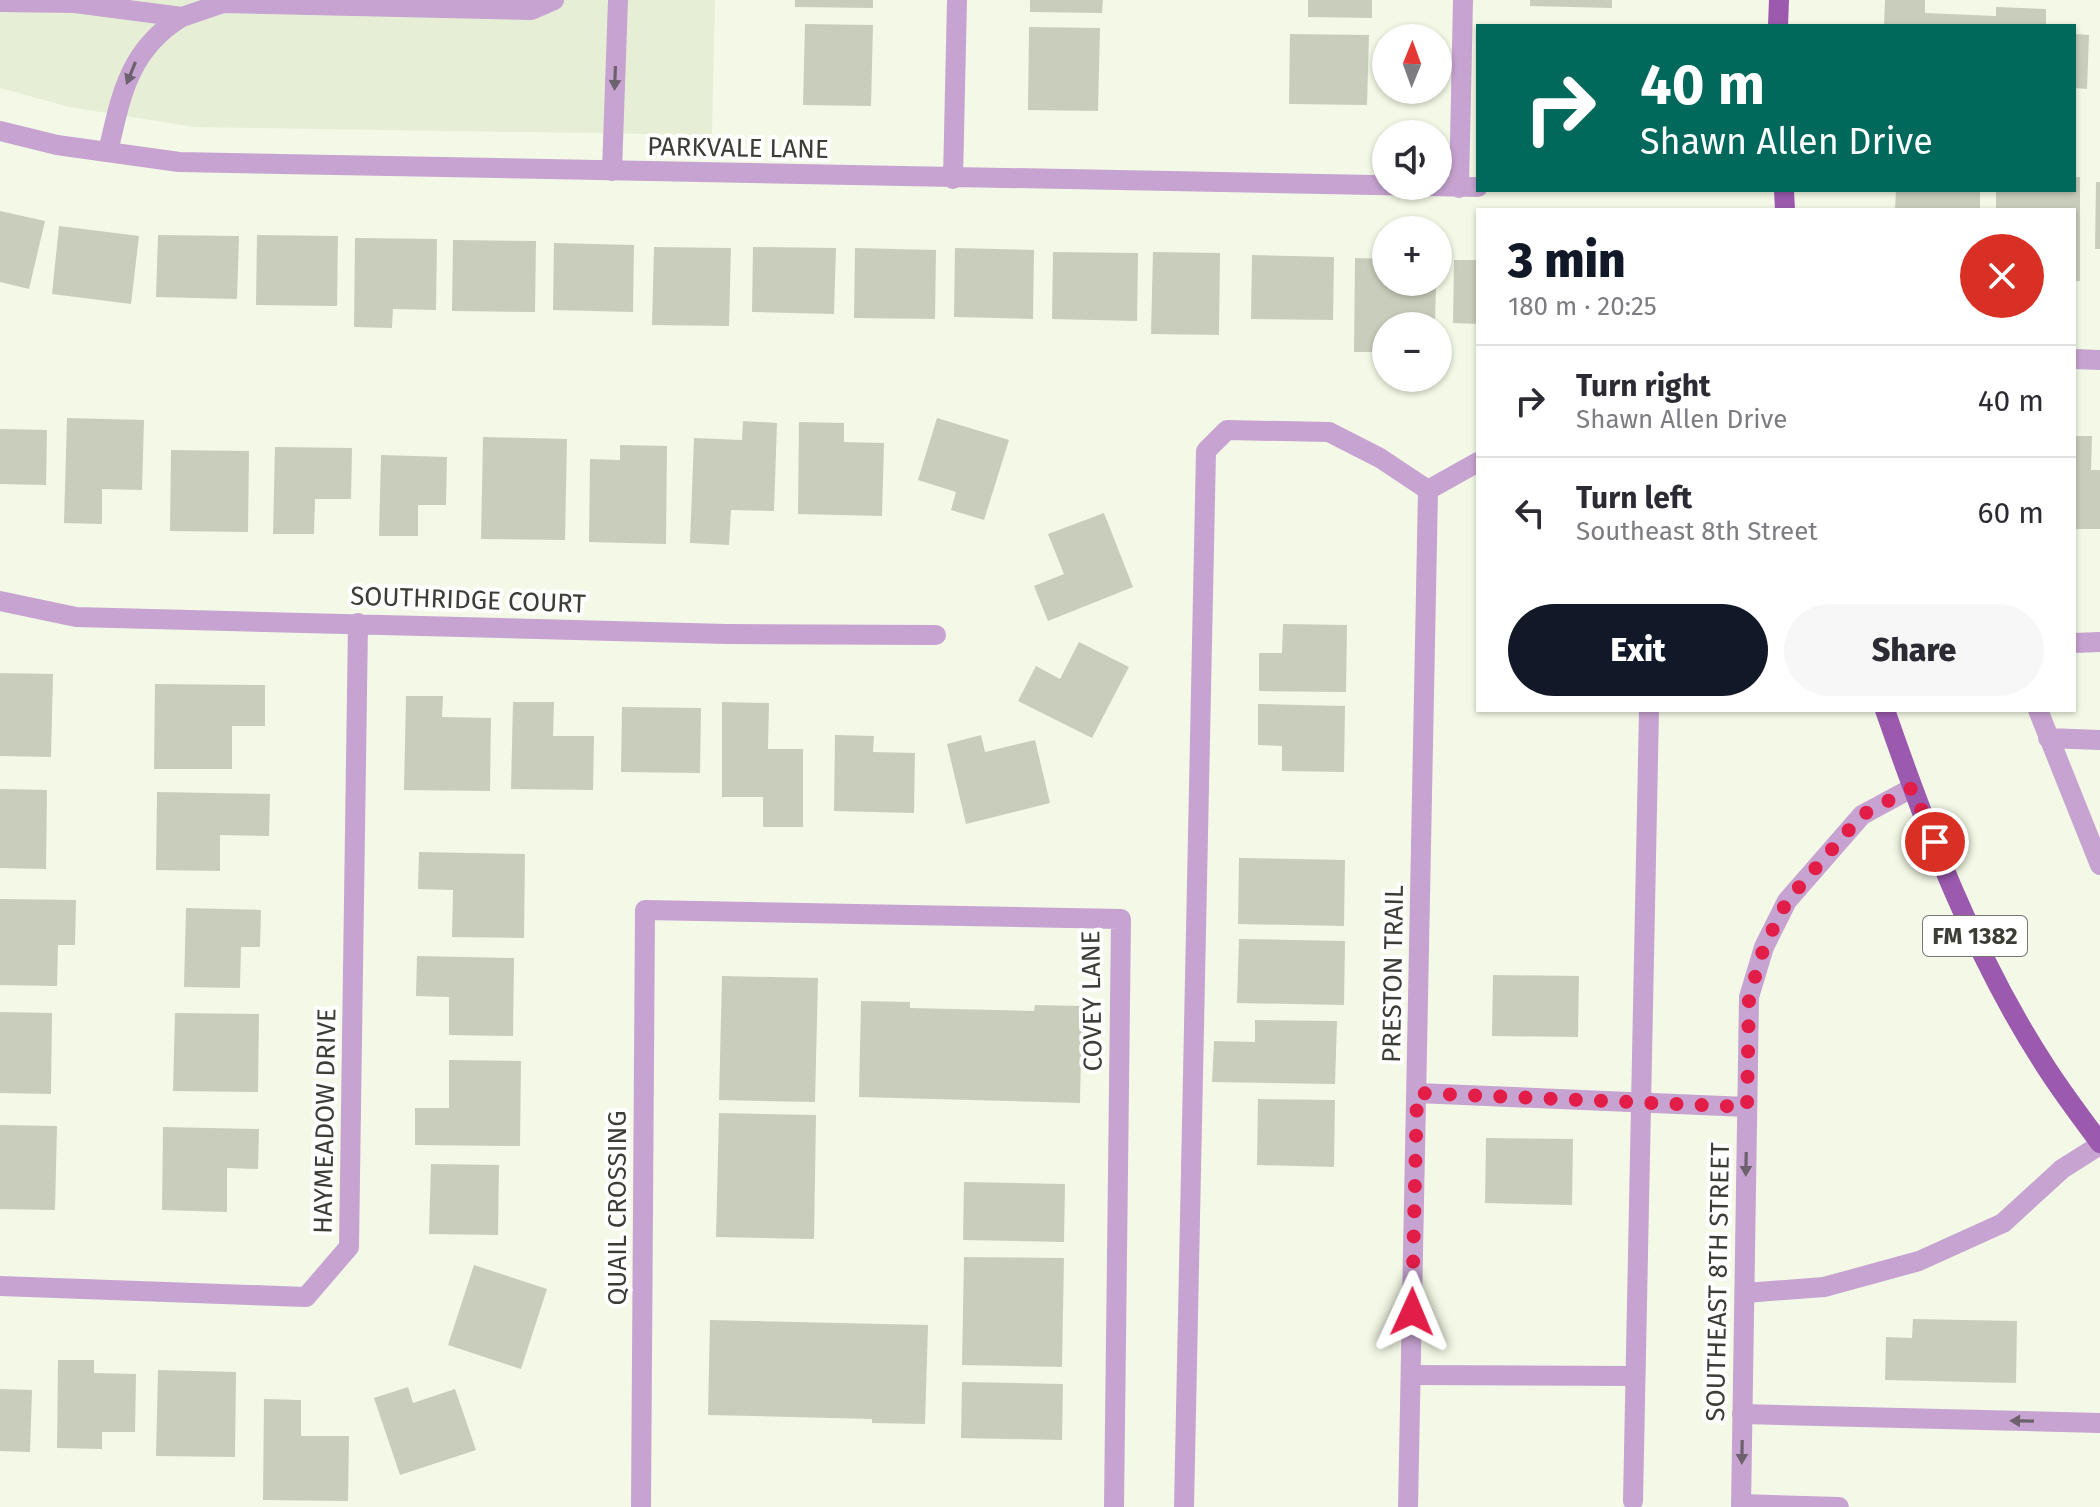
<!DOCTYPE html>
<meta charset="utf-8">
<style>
body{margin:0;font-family:"Fira Sans",sans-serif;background:#f7f7f7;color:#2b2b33;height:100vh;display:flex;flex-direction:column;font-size:30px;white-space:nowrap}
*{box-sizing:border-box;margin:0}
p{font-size:26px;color:#7c7c81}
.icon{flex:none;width:44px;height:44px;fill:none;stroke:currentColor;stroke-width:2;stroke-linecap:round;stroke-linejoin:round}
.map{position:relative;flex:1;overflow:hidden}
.sheet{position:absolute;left:1476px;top:208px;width:600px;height:504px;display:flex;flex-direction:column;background:#fff;border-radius:0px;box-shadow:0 2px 6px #0004}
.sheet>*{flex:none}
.guide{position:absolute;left:1476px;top:24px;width:600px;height:168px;border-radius:0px;box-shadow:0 2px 6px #0004;background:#00695c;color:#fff;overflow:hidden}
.needle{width:52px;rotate:1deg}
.fabs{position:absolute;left:1372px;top:24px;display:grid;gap:16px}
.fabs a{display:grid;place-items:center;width:80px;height:80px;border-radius:50%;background:#fff;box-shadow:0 2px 6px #0004;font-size:40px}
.pin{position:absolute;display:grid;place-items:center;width:68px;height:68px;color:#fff;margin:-34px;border:4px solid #fff;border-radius:50%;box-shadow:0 2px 8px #0007}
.me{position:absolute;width:88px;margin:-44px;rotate:1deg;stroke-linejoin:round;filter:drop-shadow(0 0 6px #0008)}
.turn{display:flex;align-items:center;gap:28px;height:168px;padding:0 32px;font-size:36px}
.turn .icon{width:104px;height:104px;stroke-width:2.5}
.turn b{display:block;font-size:56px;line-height:68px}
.round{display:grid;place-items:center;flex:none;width:84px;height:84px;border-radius:42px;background:#f7f7f7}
.overview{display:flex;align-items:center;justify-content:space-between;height:136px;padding:0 32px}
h1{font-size:48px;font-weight:800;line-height:60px;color:#111827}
.primary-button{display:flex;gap:16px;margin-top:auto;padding:16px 32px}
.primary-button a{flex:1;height:92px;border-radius:48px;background:#111827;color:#fff;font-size:32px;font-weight:800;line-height:92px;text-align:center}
.primary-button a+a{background:#f7f7f7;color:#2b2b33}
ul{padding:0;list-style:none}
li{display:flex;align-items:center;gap:24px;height:112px;padding:0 32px;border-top:2px solid #e1e1e2}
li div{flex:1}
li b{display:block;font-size:30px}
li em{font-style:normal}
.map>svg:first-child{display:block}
</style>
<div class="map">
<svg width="2100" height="1507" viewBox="0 0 2100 1507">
<rect width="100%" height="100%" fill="#f3f9e6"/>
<path fill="#e6efd6" d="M0,0H715L712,135L194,127L69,107L0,88Z"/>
<path fill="#c9cebc" d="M795,0H873V8L795,7Z
M1030,0H1103L1102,13L1030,12Z
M1308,0H1372V18L1308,17Z
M1530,0H1612V8L1530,6Z
M1885,0H1925V13L1996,16V7L2046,9V26H1884Z
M805,24L873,25L871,106L803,105Z
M1029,27L1100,28L1098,111L1028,110Z
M1290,34L1369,35L1367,105L1289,104Z
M2074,34L2089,35L2087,89L2074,88Z
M2074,177H2080V281H2074V210H1996V190H2074Z
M2096,182H2100V249H2095Z
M1896,190H1980V210H1895Z
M0,211L45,221L29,289L0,282Z
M59,226L139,236L131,304L52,294Z
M158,235L239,236L237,299L156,297Z
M257,235L338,236L337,306L256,305Z
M355,238L437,239L436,310L393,309L392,328L354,327Z
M453,240L536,241L535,312L452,311Z
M554,243L634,245L633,312L553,310Z
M654,247L731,248L729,326L652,325Z
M753,247L836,248L834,314L752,312Z
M855,248L936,250L935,319L854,318Z
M955,248L1034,250L1033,319L954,317Z
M1053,252L1138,253L1137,321L1052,319Z
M1153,252L1220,253L1219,335L1151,334Z
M1252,255L1334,257L1333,320L1251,319Z
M1355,258L1386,259V282H1436L1435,326H1386V352H1354Z
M1454,260H1478V324L1453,323Z
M67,418L144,420L142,490L102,489V524L64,523Z
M937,418L1009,440L984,520L951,510L956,492L918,480Z
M743,421L777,423L774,511L731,510L729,545L690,543L694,438L742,440Z
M799,422L844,423V442L884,443L882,516L798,514Z
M0,429L47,430L46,485L0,484Z
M2074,436H2092L2091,470H2100V529H2074Z
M483,437L567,439L565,540L481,539Z
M620,445L667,446L666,544L589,542L590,459L620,460Z
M275,447L352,448L351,499H315L314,534H273Z
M171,450L249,451L248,532L170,531Z
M381,455L447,457L446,505H418V536H379Z
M1104,513L1133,587L1048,621L1034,586L1064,574L1048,534Z
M1283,624L1347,625L1346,692L1259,691V653H1282Z
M1079,642L1129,667L1092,738L1018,701L1036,666L1060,679Z
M0,673L53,674L51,757L0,756Z
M155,684L265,685V726H232V769H154Z
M406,696H443L442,717L491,718L490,791L404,790Z
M513,702H554L553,736H594L593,790L511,789Z
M722,702L769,703L768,749H803V827H763V797H722Z
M1258,704L1345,706L1344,772L1282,771V746L1258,745Z
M622,707L701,708L700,773L621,772Z
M835,735L874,736L873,752L915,753L914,813L834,811Z
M981,735L985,752L1035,740L1050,803L966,824L947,744Z
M0,789L47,790L46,869L0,868Z
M157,792L270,794L269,836L220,835V871L156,870Z
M419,852L525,854L524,938L452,937L453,890L418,889Z
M1239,858L1345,860L1344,926L1238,924Z
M0,899L76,900L75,945H58L57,986L0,985Z
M186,908L261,910L260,947H241L240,988L184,987Z
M1239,939L1345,941L1344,1005L1237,1003Z
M417,956L514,958L513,1036L449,1035V997L416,996Z
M1493,975L1579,976L1578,1037L1492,1036Z
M722,976L818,978L815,1102L719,1100Z
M861,1001L910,1002V1008L1034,1011L1035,1005L1082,1006L1080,1103L859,1097Z
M0,1012L52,1013L51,1094L0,1093Z
M175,1013L259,1014L258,1092L173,1091Z
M1255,1020L1337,1021L1335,1084L1212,1082L1214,1041L1255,1042Z
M449,1060L521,1061L520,1146L415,1145V1108H449Z
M1258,1099L1335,1100L1334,1167L1257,1165Z
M719,1113L816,1115L814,1239L716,1237Z
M0,1125L57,1126L55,1210L0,1209Z
M163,1127L259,1129L258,1169L227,1168V1212L162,1210Z
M1486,1138L1573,1139L1572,1205L1485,1203Z
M431,1164L499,1165L498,1235L429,1234Z
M964,1182L1065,1184L1064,1242L963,1240Z
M964,1257L1064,1258L1062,1367L962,1365Z
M474,1265L547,1289L521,1369L448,1345Z
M1913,1319L2017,1321L2016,1383L1885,1380L1886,1337L1912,1338Z
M710,1320L928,1325L925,1424L872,1423V1419L708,1415Z
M58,1360H94V1373L136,1374L135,1432H102V1449L57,1448Z
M158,1370L236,1372L235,1457L156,1456Z
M962,1382L1063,1384L1062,1440L961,1438Z
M408,1387L413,1403L455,1389L476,1450L400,1475L374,1398Z
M0,1389L32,1390L30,1452L0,1451Z
M264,1399L301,1400V1436H349L348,1501L263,1500Z"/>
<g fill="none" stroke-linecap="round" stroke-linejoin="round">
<path stroke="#c7a3d1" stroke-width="20" d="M0,2L75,3L182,17L223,3L531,10L554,0
M108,152C121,95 129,49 182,17
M612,171L618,0
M1745,1293L1824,1287L1919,1261L2003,1223L2062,1169L2100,1145
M1411,1375L1635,1376
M1742,1414L2100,1423
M1633,1501L1649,710
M1741,1504L1839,1507
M1184,1507L1206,451L1227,430L1329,432L1380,458L1428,490L1478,462"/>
<path stroke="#c7a3d1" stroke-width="20" d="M0,131L57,145L179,162L1478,187
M953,179L957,0
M1459,188L1463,0
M2074,359L2100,360
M0,601L76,617L727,634L936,635
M2074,643L2100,642
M2038,710L2100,865
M2048,738L2100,740
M1417,1093L1747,1107
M0,1286L306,1297L349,1247L358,623
M641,1507L645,910L1121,919L1114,1507
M1408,1507L1428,490
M1741,1507L1749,997L1764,947L1787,901L1862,815L1912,788"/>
<path stroke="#9c5aaf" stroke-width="20" d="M1778,26L1779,0
M1784,190L1785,210
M1885,710C1927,831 1974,956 2044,1064C2061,1091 2081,1117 2100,1143"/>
</g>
<defs><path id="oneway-solid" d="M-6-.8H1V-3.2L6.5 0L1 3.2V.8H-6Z" transform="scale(2)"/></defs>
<g fill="#6c616c">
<use href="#oneway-solid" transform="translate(131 73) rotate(112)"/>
<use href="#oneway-solid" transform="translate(615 78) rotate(92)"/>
<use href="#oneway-solid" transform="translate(1746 1164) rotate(91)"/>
<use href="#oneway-solid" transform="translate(2022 1421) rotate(-179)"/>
<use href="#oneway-solid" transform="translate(1742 1452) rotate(91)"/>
</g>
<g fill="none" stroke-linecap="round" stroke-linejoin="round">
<path stroke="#e11d48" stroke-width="14" stroke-dasharray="0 25.2" d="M1412,1312L1417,1093L1747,1107L1749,997L1764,947L1787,901L1862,815L1912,788L1935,842"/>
</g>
<g text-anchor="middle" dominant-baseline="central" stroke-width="8" stroke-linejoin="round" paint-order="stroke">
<rect fill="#fff" stroke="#767772" stroke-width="2" x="1923" y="916" width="104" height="40" rx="6"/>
<g font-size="24" font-weight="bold" fill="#3b3d36">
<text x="1975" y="936">FM 1382</text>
</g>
<g font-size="26" fill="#3b3d36" stroke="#fff">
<text transform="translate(738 148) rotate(1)">PARKVALE LANE</text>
<text transform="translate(468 600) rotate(2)">SOUTHRIDGE COURT</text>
<text transform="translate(1393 974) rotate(-89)">PRESTON TRAIL</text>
<text transform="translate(1092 1001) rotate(-91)">COVEY LANE</text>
<text transform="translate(325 1121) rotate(-89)">HAYMEADOW DRIVE</text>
<text transform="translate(617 1208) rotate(-90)">QUAIL CROSSING</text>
<text transform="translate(1718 1282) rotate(-89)">SOUTHEAST 8TH STREET</text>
</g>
</g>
</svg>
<div class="fabs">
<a><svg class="needle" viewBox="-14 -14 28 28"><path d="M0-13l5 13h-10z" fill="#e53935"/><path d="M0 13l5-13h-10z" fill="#7c7c81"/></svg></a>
<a><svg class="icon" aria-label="sound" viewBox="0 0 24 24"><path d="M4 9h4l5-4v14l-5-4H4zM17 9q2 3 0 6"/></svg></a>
<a>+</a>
<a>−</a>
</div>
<div class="pin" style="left:1935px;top:842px;background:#d93025"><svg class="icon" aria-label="arrive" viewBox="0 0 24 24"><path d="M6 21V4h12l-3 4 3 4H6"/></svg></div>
<svg class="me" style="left:1412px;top:1312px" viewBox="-20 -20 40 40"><path d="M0-17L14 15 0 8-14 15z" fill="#e11d48" stroke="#fff" stroke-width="4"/></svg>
<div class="guide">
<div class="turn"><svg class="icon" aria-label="right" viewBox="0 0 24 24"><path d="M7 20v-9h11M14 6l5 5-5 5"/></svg><div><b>40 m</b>Shawn Allen Drive</div></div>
</div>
<section class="sheet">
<div class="overview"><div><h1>3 min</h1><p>180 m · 20:25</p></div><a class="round" style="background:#d93025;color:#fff"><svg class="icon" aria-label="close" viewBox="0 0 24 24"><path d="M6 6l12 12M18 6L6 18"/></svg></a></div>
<ul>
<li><svg class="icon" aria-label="right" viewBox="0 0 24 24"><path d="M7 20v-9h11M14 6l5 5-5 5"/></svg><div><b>Turn right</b><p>Shawn Allen Drive</p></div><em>40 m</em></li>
<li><svg class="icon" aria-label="left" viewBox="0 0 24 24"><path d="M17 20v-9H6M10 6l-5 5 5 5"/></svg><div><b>Turn left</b><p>Southeast 8th Street</p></div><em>60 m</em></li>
</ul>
<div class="primary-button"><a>Exit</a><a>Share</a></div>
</section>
</div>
